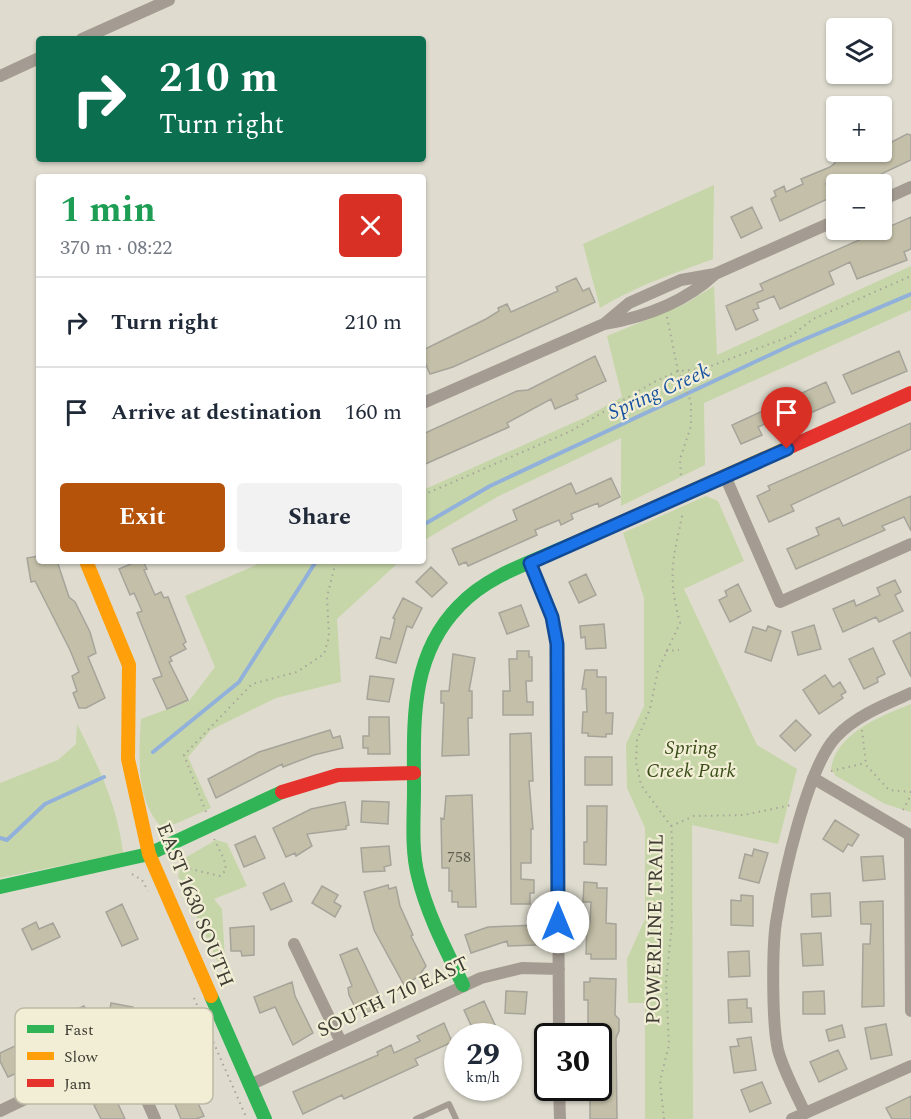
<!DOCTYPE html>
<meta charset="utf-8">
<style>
body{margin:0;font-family:Spectral,serif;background:#f2f2f3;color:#1f2937;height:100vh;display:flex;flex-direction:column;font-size:22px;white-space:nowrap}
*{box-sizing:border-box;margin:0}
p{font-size:20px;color:#747a83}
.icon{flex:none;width:33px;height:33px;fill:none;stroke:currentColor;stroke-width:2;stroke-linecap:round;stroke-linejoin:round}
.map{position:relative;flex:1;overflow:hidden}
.side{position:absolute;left:36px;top:174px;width:390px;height:390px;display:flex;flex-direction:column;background:#fff;border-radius:6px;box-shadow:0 2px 4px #0004}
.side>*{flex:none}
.banner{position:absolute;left:36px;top:36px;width:390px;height:126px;border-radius:6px;box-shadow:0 2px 4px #0004;background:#0b6e4f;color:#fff;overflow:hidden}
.tools{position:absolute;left:826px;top:18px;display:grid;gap:12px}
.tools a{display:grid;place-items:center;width:66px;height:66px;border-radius:6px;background:#fff;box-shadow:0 2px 4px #0004;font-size:30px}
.speed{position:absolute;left:444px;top:1023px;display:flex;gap:12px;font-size:30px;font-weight:700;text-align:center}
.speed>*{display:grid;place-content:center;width:78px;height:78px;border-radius:50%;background:#fff;box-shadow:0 2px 4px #0004;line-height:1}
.speed small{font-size:15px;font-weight:400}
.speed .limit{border:3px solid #111;border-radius:9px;background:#fff;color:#111}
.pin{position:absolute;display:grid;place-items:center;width:51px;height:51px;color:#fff;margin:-62px -26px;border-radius:50% 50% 50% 0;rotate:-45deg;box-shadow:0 0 6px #0007}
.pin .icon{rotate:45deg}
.me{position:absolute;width:66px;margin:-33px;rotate:0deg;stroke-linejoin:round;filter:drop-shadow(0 0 4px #0008)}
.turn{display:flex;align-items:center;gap:21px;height:126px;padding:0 24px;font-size:27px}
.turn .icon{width:78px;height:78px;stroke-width:2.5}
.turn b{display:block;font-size:42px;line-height:51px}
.round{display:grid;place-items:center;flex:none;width:63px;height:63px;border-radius:6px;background:#f2f2f3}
.head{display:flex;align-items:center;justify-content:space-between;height:102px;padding:0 24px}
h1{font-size:36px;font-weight:700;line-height:45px;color:#1e9e55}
.button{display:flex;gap:12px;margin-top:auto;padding:12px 24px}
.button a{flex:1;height:69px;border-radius:6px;background:#b45309;color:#fff;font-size:24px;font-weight:700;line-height:69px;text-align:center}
.button a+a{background:#f2f2f3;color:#1f2937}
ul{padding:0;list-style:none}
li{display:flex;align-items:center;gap:18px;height:90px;padding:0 24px;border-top:2px solid #e0e1e3}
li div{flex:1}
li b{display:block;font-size:22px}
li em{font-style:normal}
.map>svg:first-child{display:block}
</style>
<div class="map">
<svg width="911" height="1119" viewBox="0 0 911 1119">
<rect width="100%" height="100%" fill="#dfdccf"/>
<path fill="#c6d6a9" d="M714,185L713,259C673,274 638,285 600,308L583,244Z
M911,266V310L704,403L705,465L621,506V438L497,497L423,541V490L586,417L622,397L607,336L685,304L714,286L717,355Z
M706,496L718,501L744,561L684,589L757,745L797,769L778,844L692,825L693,1119H645V1003H628L627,959L645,919V828L627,788L626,744L644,706V598L623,533Z
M265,561H400L337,619L341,682L276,698L211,730L188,757L211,808L175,824L161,826C135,800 139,753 141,719L189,701L215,667L185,596Z
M911,704V812L885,804L836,776L831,769C836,733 881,716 911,704Z
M77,724C98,765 118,807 123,853L0,878V783L58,760L76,744Z
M216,840L227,843L247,886L214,899L222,909L225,959L218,962L178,876L183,859Z"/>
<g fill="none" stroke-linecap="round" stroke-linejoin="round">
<path stroke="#91b1da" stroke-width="4" d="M423,525L490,486L791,345L911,294
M153,752L239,682L315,563L320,561
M0,838L7,840L45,804L104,777"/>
</g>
<path fill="#c3bfa8" stroke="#a6a49a" stroke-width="1.5" d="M907,134L911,135V160L860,184H826L832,197L780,221L771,199L776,196L774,191L784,186L786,192L803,184L801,179L830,167L835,163L832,157L841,153L843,158L858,152H882V147Z
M752,207L762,228L741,238L731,217Z
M911,217V249L904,252L907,260L857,279L850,262L829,272L834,284L780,309L774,296L757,303L759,308L753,310L758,320L736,330L726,306L763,290L760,284Z
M576,278L583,291L589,288L595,302L453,367L430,374L423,358V350L486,319L499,311L498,308L507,304L511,312L558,291L556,287Z
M899,351L907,371L852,394L843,375Z
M595,356L606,381L576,395L578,399L555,409L551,399L507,423L509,427L423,465V434L517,391L528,390Z
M826,382L835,402L781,426L777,419L758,427L762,435L741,444L732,425Z
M911,423V449L791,505L794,511L769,522L757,496L770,490L768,486Z
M611,478L620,497L599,507L598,503L571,514L573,519L561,525L559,520L535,530L537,535L468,566L466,562L459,565L452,549L517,520L513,510L571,483L576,494Z
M911,496V531L904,517L882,526L885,530L796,569L787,549L819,535L816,528L839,518L843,526Z
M39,556V561H57L69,597L75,602L90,632L96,653L88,657L105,698L86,708H79L73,693L77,691L72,676L79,672L70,650L35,581L31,582L27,558Z
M138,561H143L147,569L144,570L155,595L161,592L164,598L168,597L186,642L183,644L186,649L170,657L172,661L169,662L188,700L167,709L153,679L162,676L137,613L142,611L134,593L130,595L119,569Z
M431,567L447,583L432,597L416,582Z
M586,574L596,595L579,603L569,582Z
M895,580L901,592L895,595L903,611L879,622L876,617L843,632L833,609L854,600L856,606L880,595L877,588Z
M738,584L751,611L730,622L719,600L727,596L725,591Z
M403,598L422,608L412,628L407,626L396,663L376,658L381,637L390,639L395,619L393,618Z
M521,605L529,626L507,634L499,613Z
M604,624L606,648L586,649L585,637L581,638L580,626Z
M814,625L821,649L798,655L792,632Z
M768,626L781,631L771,661L745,652L753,627L766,631Z
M911,632V677L893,641Z
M873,648L885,674L877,678L878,682L864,689L849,659Z
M517,651H529V657H532V681H526L527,702H533V715H503V691H510L509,659H517Z
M453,654L475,658L469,691H472V718H468L469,755L442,756L444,703H441V691H449Z
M585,670H597V677H606V713H613L612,734H606V737L588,736V733H582L583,712H587L586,689H582Z
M825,675L833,687L840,682L846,692L841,695L843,698L819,714L803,690Z
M370,676L394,679L389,702L367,699Z
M369,717H389L390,754H368V748H363V736H369Z
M796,720L811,735L795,751L780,736Z
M330,730L333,738L340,736L343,748L314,755L283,767L282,764L216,798L208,779L259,752Z
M531,733L533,781H529L533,829H531V863H521V879L534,880V893H530V904H511L510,734Z
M585,757H612V785H585Z
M472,795L476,907H458V902H452V891H449V868H442L441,818L444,819L446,796Z
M362,801L389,802L388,824L361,822Z
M345,802L349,825L346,826V829L307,834L312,846L296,856L295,853L286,857L273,828L311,809Z
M587,806H607L606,865L584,864V842H587Z
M835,820L859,835L852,846L848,844L843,852L823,839Z
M255,836L265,858L244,867L235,845Z
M389,846L391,865L384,867L385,871L363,872L361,848Z
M754,849L768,853L759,883L739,878L745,854L752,856Z
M883,856L885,879L863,881L861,857Z
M584,882L597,883V888H607L606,923L616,924V959H591V954H586L587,923H590L591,902H583Z
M284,883L292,901L271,910L263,893Z
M388,885L389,889L396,887L400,906L413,935L411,936L426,966L418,977L404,985L374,930L364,892Z
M322,886L338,895L334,902L341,906L335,917L312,903Z
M830,893L831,916L812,917L811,894Z
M741,895L753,896V926L731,925V900L741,901Z
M883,901L884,1006L862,1007L863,944H870L871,924H861L860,902Z
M122,904L138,939L122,946L106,912Z
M36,922L39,929L53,923L60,937L32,950L22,929Z
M535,925L536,945L508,946L507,941L471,953L465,935L488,927Z
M254,926V955L242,956L241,951H231L230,928Z
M821,933L823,965L803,966L801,934Z
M357,948L384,1005L365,1013L361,1004L355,1007L349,995L348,988L352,986L340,955Z
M749,951L750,976L729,977L728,952Z
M590,978L616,979L615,1015L619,1019V1031L616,1038L617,1119H590V1099H598V1036H588V1000H584V982H590Z
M292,982L295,996L313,1033L293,1045L275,1007L260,1013L254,997Z
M506,991L527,992L525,1014L505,1013Z
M824,991L825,1014H803V992Z
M747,999V1008H751L752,1022L729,1023L728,1000Z
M484,1001L495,1025L475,1034L464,1010Z
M111,1003L133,1007L129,1031L107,1027Z
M84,1006L99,1037L58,1056L61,1061L42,1069L39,1063L8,1077L0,1061V1053L17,1045L19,1051L62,1031L56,1019Z
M444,1023L452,1042L415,1059L418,1065L344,1099L342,1095L303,1114L293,1092L378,1055L377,1052L391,1045L394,1053L420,1041L417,1036Z
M886,1024L892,1055L871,1059L865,1028Z
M842,1025L845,1037L829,1041L826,1030Z
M751,1037L756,1070L734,1073L730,1047L739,1046L737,1039Z
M838,1050L847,1069L819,1082L810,1062Z
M186,1052L197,1075L187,1080L204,1116L196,1119H181L159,1065Z
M762,1082L771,1103L750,1112L741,1090Z
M114,1095L125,1119H101L94,1105Z
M911,1096V1119H892L886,1108Z"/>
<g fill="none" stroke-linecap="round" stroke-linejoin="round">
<path stroke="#a9a59a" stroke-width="2" stroke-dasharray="1.5 4.5" stroke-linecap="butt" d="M667,317L678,371L691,402V426L680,459L681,479
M423,495L571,431L654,382L678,371L703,369L791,336L813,319L911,276
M666,651L679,650
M862,730L866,765L889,790L911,792
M831,771L866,763
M903,810L911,795
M206,812L184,755L252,684L297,672L324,654L329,637L327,597L336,561
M671,826L694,816L744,815L791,805
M178,866L220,876L226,870L224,859L214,839
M132,874L142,880L148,891
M194,998L247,1119
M664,1119L660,1081L669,1045L666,982L672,924V839L671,826L641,785L636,762L637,740L650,709L658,670L680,623C667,574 673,560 683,512"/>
<path stroke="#a49c92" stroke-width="6" d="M416,1119L449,1104L456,1119"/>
<path stroke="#a49c92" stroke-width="12" d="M82,39L169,0
M0,76L39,58
M882,200L911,187
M715,274C684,303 645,317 604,324L629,303L656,291L681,280L715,274L837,220
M423,403L604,324
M725,476L780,602L911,544
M530,563L552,617L557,644L559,1036
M813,778L910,835L911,1011
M294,944L341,1042
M250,1085L481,978L522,968L559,969
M559,1088L560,1119
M0,1111L125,1051L155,1119
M805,1113C796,1093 784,1072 778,1050C772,1024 772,950 776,922C783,878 807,768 836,737C855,716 886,704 911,693
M792,1119L911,1066"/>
<path stroke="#30b455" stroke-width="14" d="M0,887L149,854L282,792
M463,985C446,950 427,914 418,876C411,848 414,818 414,790C414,723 409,657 459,606C488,575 532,562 570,545
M211,996L265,1119"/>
<path stroke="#ff9f0a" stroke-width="14" d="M570,545L792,446
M86,561L129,665L128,759L149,854L211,996"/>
<path stroke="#e5322d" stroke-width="14" d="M792,446L911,393
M282,792L338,775L414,773"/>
</g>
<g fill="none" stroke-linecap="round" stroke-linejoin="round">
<defs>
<path id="route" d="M558,922L557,644L552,617L530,563L787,449"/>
</defs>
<use href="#route" stroke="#114b97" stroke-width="15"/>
<use href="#route" stroke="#1a73e8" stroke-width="10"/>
</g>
<g text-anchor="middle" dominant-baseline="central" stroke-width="4.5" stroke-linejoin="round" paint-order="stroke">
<g font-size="16" fill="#5e5d50">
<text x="459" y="857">758</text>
</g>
<g font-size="20" font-style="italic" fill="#3a4e17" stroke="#f2eed6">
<text x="691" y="748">Spring<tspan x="691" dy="23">Creek Park</tspan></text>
</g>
<g font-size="20" fill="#3d3c32" stroke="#f2eed6">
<text transform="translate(195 905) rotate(68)">EAST 1630 SOUTH</text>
<text transform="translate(655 929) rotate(-89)">POWERLINE TRAIL</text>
<text transform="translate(393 997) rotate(-25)">SOUTH 710 EAST</text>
</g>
<g font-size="21" font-style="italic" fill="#16529f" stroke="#f2eed6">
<text transform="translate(659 392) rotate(-24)">Spring Creek</text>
</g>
</g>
<rect x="15" y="1008" width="198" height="96" rx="9" fill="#f2eed6" stroke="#bcb9a5" stroke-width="1.5"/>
<rect x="27" y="1025" width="27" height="8" fill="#30b455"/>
<rect x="27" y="1052" width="27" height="8" fill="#ff9f0a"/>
<rect x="27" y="1079" width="27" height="8" fill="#e5322d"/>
<g font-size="16" fill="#3d3c32">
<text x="64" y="1035">Fast</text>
<text x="64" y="1062">Slow</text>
<text x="64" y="1089">Jam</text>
</g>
</svg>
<div class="tools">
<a><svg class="icon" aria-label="layers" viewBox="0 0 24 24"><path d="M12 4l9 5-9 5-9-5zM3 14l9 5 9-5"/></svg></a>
<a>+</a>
<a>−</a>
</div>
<div class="speed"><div>29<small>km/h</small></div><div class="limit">30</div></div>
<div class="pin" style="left:787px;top:449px;background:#d93025"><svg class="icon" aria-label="arrive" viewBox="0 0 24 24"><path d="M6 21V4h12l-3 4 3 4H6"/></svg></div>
<svg class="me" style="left:558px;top:922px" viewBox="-20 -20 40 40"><circle r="19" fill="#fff"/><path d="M0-13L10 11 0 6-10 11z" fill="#1a73e8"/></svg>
<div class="banner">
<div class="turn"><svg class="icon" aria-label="right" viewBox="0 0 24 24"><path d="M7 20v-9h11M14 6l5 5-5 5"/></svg><div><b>210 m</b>Turn right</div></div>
</div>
<section class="side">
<div class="head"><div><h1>1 min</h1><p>370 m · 08:22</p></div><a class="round" style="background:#d93025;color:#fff"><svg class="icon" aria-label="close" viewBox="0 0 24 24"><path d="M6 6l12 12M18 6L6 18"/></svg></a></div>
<ul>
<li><svg class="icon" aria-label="right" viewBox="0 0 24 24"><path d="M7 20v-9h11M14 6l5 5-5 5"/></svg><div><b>Turn right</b></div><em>210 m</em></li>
<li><svg class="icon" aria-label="arrive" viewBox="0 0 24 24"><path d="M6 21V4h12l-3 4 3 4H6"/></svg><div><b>Arrive at destination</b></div><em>160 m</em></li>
</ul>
<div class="button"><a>Exit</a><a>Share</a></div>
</section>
</div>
